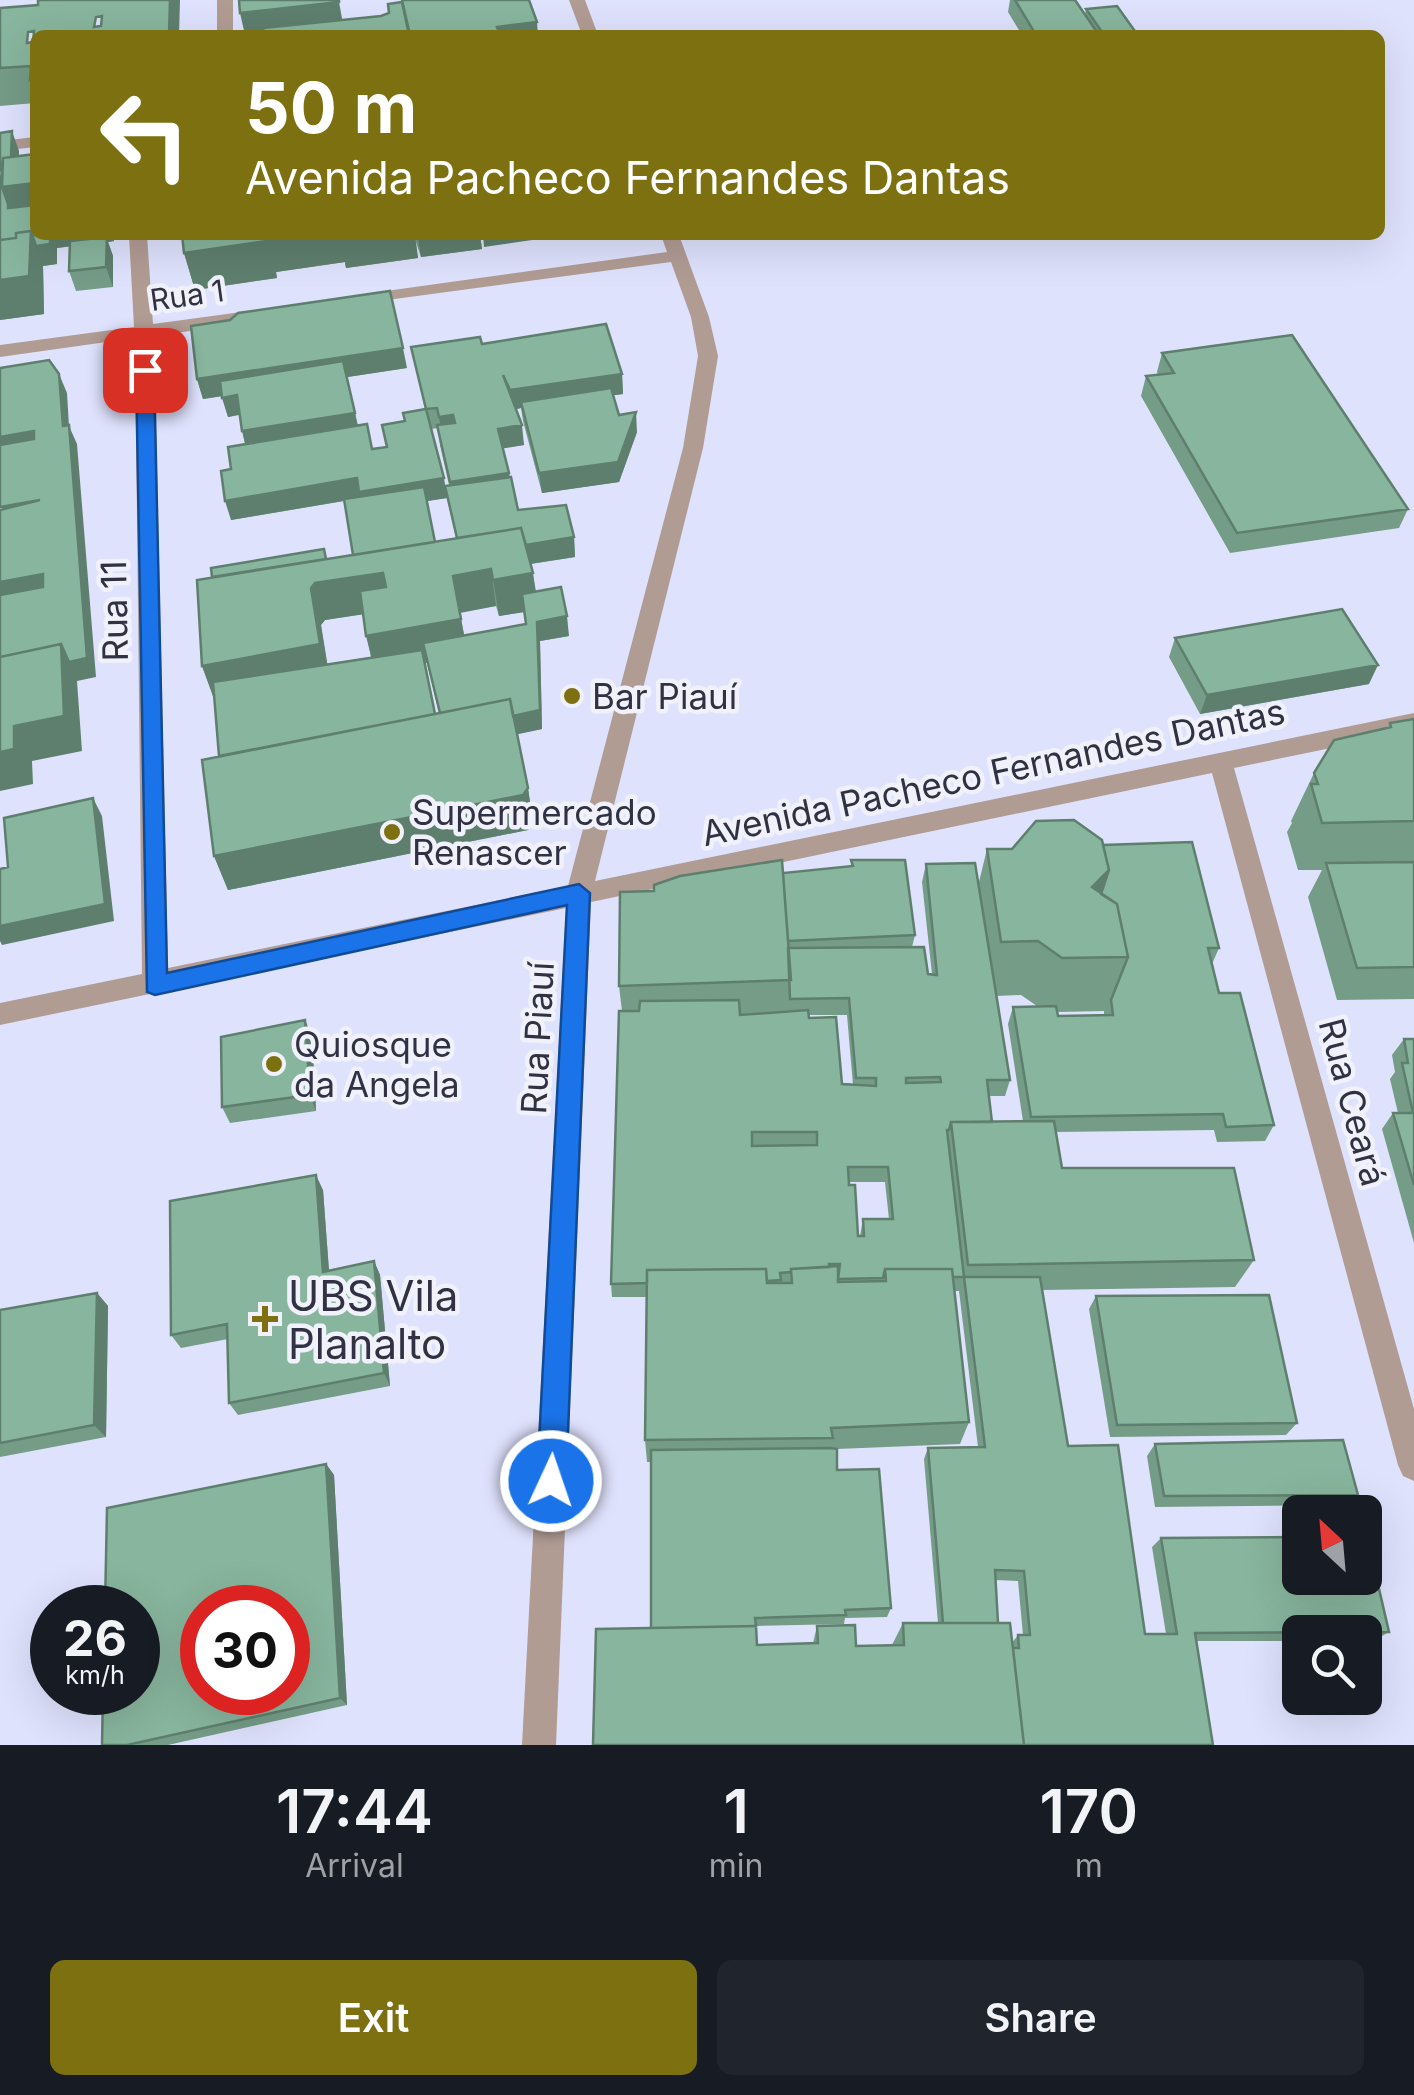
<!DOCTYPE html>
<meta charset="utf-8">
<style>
body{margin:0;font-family:Inter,sans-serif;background:#20242c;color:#f1f3f6;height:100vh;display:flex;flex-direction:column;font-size:38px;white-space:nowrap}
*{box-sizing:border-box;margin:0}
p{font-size:32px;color:#9ea1a6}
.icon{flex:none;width:55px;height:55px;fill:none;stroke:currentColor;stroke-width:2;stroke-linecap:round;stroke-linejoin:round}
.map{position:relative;height:1745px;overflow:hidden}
.sheet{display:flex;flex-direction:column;background:#171b24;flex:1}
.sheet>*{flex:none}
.banner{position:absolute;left:30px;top:30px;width:1355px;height:210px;border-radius:15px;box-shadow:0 10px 40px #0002;background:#7d7010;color:#fff;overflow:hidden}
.needle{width:65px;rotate:334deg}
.tools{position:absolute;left:1282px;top:1495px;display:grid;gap:20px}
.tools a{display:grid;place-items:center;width:100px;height:100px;border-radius:15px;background:#171b24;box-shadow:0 10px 40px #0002;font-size:50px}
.speed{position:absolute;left:30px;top:1585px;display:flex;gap:20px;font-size:50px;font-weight:700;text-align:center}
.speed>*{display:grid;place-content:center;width:130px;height:130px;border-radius:50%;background:#171b24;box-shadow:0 10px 40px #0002;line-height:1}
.speed small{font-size:25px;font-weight:400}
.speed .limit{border:15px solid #d22;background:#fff;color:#111}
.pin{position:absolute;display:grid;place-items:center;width:85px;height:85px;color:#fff;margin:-42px;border-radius:20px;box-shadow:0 5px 15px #0006}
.me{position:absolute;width:110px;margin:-55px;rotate:3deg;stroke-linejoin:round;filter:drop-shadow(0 0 8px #0008)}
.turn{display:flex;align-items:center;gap:35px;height:210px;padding:0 50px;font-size:45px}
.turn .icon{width:130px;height:130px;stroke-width:2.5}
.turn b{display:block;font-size:70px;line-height:85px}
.eta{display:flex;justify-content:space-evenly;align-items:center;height:170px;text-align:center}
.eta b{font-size:60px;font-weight:600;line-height:70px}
.cta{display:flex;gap:20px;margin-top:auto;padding:20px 50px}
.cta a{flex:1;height:115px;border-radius:15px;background:#7d7010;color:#fff;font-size:40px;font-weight:600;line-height:115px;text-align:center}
.cta a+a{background:#20242c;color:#f1f3f6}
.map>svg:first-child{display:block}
</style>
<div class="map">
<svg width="1414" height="1745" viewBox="0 0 1414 1745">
<rect width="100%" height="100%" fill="#dfe2fd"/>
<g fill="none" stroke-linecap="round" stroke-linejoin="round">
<path fill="#b19c94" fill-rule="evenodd" d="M217,0H233V35H217Z
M569,0H585L598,35H582Z
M35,137V147L0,151V141Z
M129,235H147L153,324L263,309L272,315L263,321L154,336L168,968L568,886L683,448L698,356L691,317L671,262L350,305V297L357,295L667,252L661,235H679L709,317L718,356L703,448L595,881L1414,713V731L1234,768L1414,1409V1481L1403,1476L1398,1465L1212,773L591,902L556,1745H522L566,908L0,1025V1003L142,974L135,338L0,357V345L134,327Z"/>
</g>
<path fill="#759c87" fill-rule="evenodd" d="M38,0L179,35H35V103L0,106V8L38,5ZM102,16L101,26L94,27L96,17ZM34,31L33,42L27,43L28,32Z
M1010,0H1075L1085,15L1086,9L1137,35H1022L1008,12Z
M0,133L19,151V156L114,241L108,242L113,256V287L76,291L69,271L70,246L57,248V264L43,266L44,314L0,320Z
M182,235H480L482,249L421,257L415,239L418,258L346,268L345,262L276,272L277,278L195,290L184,253Z
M482,344L622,374L623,394L613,395L619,415L637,432L619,482L542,493L523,421L521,408L516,409L524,445L503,448L518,510L574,537L575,557L531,564L536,591L569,636L540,641L542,729L517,734L528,788L533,823L528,830L228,890L214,856L219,756L215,700L202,666L327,559L353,555L344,501L231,520V469L245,444L239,415L228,417L222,396L203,399L197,379L407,368L347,377L358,426L372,449L386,447L405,421L425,409L411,347ZM438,428L440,445L449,485L445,486L431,429ZM447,498L456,538L435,542L427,501ZM496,606L499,616L524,612L526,624L464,635L460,612ZM363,614L371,657L327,664L321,625L325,620ZM425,663H427L439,713L435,714Z
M1162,353L1408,509L1399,528L1230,553L1141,396L1146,376L1158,374L1157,372Z
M1175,638L1369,684L1200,714L1169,657Z
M1414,719V999L1337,1000L1308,897L1322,870H1298L1287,832L1292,823L1291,821L1314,773L1387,728L1390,723Z
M1103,845L1219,948L1212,964L1219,993L1274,1125L1265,1141L1217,1142L1214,1130L1056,1132L1062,1168L1254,1260L1235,1287L1042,1290L1068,1446L1145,1634H1166L1152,1547L1161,1538L1389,1632L1375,1640H1365V1632H1300V1641H1196L1213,1745L651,1628V1462H647L645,1440L646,1297H612L611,1284L622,1011L619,986L654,891L783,873L851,867V860L915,935L912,947L928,974H932L922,882L926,864L978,886L987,849ZM1021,995L1037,1006L1013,1007L1008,1024L1023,1121L992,1122L989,1096H1005L1010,1080L996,996ZM1104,1011V1016H1058L1057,1012ZM809,1015H847L853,1085L842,1084ZM849,1182H885L889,1219H863L860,1236H858ZM954,1291H959L978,1447L928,1448L924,1459L938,1623H903L892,1645L856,1646L817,1626L813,1643L757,1645L756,1626L844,1624L845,1618L887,1617L891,1608L837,1470V1449L960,1444L969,1422ZM995,1580L1018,1581L1023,1635H1018L1012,1643L998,1623Z
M305,1020L312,1037L316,1111L230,1123L222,1107Z
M1404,1039H1414V1243L1382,1129L1393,1113H1398L1390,1079L1395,1072L1392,1055Z
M323,1190L329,1270L374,1261L380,1275L390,1386L238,1415L229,1403L228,1339L181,1348L171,1335Z
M97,1293L108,1306L106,1437L0,1457V1310Z
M1096,1296L1297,1423L1286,1435L1110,1437L1089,1309Z
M1155,1444L1358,1495L1345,1505L1155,1507L1147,1456Z
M326,1464L334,1475L347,1705L168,1745H102Z"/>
<path fill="#5f7f6e" d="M170,0H180L179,35H169Z
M339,2L345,35H245L240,13Z
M537,22L538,35H498L497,27Z
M35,79V95L30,80Z
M12,131L19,151L18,185L35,183V222L15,228L2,187L10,168Z
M31,231L50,235H114V241L108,242L113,256V287L106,267L107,242L57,248V264L43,266L44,314L0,320V280Z
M187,235H415L418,258L346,268L345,262L276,272L277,278L195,290L184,253Z
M436,235H480L482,249L421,257L418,238Z
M483,235H545L546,238L484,247Z
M403,348L407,368L203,399L197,379Z
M59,374L67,393L69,426L77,444L96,677L77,681L82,751L32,761L33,784L0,791V752L61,644L63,426Z
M622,374L623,394L522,408L521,402V408L512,410L510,390Z
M237,395L242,414L228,417L222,398Z
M636,412L637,432L619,482L542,493L539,473Z
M355,413L359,432L247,451L242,431Z
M453,415L456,435L442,437L439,417Z
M522,425L524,445L500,449L498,429Z
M34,431L42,450L0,458V437Z
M509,473L511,493L453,502L450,482Z
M357,478H444L447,498L364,511L361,498L231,520L225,501Z
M574,537L575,557L491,570L496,606L460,613L453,576L461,555Z
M437,551L392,610L325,620L321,625L330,680L215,702L202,666L214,596L332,581Z
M533,573L538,610L499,616L493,580Z
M43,574L52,594L0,603V582Z
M567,616L569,636L540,641L542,729L447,749L537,622Z
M461,619L468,655L375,672L366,636Z
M1378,665L1369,684L1200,714L1207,695Z
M528,788L533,823L528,830L228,890L214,856Z
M93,798L102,816L114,921L2,945L0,941V926Z
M1109,870L1090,926L1092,887Z
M305,1020L312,1037L316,1111L310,1095Z
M316,1175L323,1190L330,1285L323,1272Z
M374,1261L380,1275L390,1386L384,1373Z
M97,1293L108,1306L106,1437L94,1425Z
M326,1464L334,1475L347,1705L340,1698Z"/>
<path fill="#88b59d" stroke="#5f7f6e" stroke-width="2.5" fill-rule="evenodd" d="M38,0H170L169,35H35V79L30,80L31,66L0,68V8L38,5ZM102,16L101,26L94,27L96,17ZM34,31L33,42L27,43L28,32Z
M239,0H339V2L240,13Z
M402,0H529L537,22L497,27L500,35H410Z
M1015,0H1075L1099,35H1036Z
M402,2L409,35H264L263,28L381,16L389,13L388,4Z
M1117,6L1137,34L1104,35L1086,9Z
M12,131L11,157L3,158L2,169L0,170V133Z
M35,154V183L2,187L3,158Z
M0,176H2V187L8,204V208L35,205V235H50V244L36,246L31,231L16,233V238L0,240Z
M31,231L29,276L0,280V240L16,238V233Z
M182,235H267V241L184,253Z
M107,237L106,267L69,271L70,241Z
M390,291L403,348L197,379L191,326L230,320L238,313Z
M606,324L622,374L510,390L503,375L522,425L498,429L509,473L450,482L437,425L455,423L453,415L439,417L437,408L426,409L411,347L480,337L482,344Z
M1292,335L1408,509L1237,533L1146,376L1174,373L1162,353Z
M49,360L59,374L63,426L69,425L87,658L69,662L61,644L0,657V595L43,587V574L0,582V510L40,500L0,507V445L34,439V431L0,437V368Z
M343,361L355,413L242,431L237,395L222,398L220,381Z
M611,388L619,415L636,412L618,462L539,473L521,402Z
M426,409L444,478L359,492L357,478L225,501L221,471L231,469L228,447L367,424L372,449L387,447L382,425L405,421L403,413Z
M511,477L518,510L566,505L574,537L526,545L521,528L457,538L445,486Z
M424,487L435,542L353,555L344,499Z
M521,528L533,573L493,580L491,569L453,576L461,619L366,636L360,591L386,587L383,573L315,583L311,588L320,644L202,666L197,580Z
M324,549L326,559L212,577L211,568Z
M561,587L567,616L537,622L540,710L513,716L510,699L440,713L423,643L526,624L522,594Z
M1342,609L1378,665L1207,695L1175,638Z
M61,644L64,716L14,726V749L0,752V657Z
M422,650L435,714L219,756L213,682Z
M510,699L528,788L523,795L214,856L202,760Z
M1414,719V821L1322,823L1311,784H1318L1314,773L1334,740L1391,727L1390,723Z
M93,798L105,904L0,926V869L8,867L4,818Z
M1074,820L1102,840L1109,870L1092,887L1117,904L1128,957L1062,958L1038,941L1001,942L987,849H1012L1036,821Z
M1192,842L1219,948H1208L1219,993H1240L1274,1125L1226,1127L1223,1114L1031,1117L1013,1007L1056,1006L1058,1016L1113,1015L1111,1000L1128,957L1117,904L1101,894L1109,870L1103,845Z
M782,860L791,980L619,986L620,892L654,891V885L680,876Z
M851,860H905L915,935L788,941L783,873L853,866Z
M1414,862V967L1357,968L1326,863Z
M975,863L1010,1080H987L992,1122H951L949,1130H947L964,1277H953L952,1269H885L883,1278L838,1279L840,1264H829V1267L791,1269V1272L780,1273L781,1280L767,1281L766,1269L647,1270V1283L611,1284L619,1011H639L640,1001L739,1000L740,1015L808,1010L809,1018L836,1017L842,1084L876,1086V1078H856L849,998L790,999L788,948L924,947L928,974L937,975L926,864ZM940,1077L941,1082L906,1083V1078ZM752,1132H817V1145L752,1146ZM848,1167H888L893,1219H863L864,1236H858L855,1185H849Z
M305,1020L310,1095L222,1107L221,1037Z
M1404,1039H1414V1185L1393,1113H1413L1402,1063H1408Z
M1054,1121L1062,1168H1234L1254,1260L968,1265L951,1122Z
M316,1175L323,1272L374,1261L384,1373L229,1403L227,1324L171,1335L170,1201Z
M838,1266V1282L886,1281L885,1269H952L969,1422L831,1428L833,1438L645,1440L647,1270L766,1269L767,1283H792L791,1269Z
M964,1277H1040L1068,1446L1118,1445L1145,1634H1177L1161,1538L1300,1537V1578H1365V1537H1367L1389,1632L1195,1633L1213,1745H1024L1013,1648H1019L1018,1635H1030L1024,1571L995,1570L998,1623H943L928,1448L985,1447Z
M97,1293L94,1425L0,1443V1310Z
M1269,1295L1297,1423L1117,1425L1096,1296Z
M1343,1440L1358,1495L1164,1496L1155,1444Z
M831,1448L837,1449V1470L879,1469L891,1608L845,1610L846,1615L755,1618L756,1626L651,1628V1450Z
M326,1464L340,1698L127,1745H102L103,1692H138V1608H105L107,1508ZM202,1608H288V1692H202Z
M903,1623H1010L1024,1745H593L596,1629L756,1626L757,1645L818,1643L817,1626L855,1625L856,1646L904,1645Z"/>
<path fill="#1a73e8" stroke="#114b97" stroke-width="2.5" d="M145,365L154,370L167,973L579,884L590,893L566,1481L562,1491L551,1495L541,1491L537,1481L567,905L155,995L147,992L136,370Z"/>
<g fill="#7d7010" stroke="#f0f1fa" stroke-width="4">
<circle cx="572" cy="696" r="10"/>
<circle cx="392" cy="832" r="10"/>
<circle cx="274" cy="1064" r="10"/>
<path d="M260 1304h10v10h10v10h-10v10h-10v-10h-10v-10h10z"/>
</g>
<g text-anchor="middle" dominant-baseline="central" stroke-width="9" stroke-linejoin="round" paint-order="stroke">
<g font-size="30" fill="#303243" stroke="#f0f1fa">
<text transform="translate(187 295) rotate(-8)">Rua 1</text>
</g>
<g font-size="35" fill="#303243" stroke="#f0f1fa">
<text transform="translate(114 611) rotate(-91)">Rua 11</text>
<text transform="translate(993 772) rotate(-12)">Avenida Pacheco Fernandes Dantas</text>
<text transform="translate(537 1038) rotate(-87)">Rua Piauí</text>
<text transform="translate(1353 1102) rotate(75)">Rua Ceará</text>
</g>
<g font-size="35" fill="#303243" stroke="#f0f1fa" text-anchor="start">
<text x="592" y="696">Bar Piauí</text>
<text x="412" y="812">Supermercado<tspan x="412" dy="40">Renascer</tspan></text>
<text x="294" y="1044">Quiosque<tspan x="294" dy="40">da Angela</tspan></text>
</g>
<g font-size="42" fill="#303243" stroke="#f0f1fa" text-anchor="start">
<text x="288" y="1295">UBS Vila<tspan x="288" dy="48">Planalto</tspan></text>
</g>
</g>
</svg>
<div class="tools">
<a><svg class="needle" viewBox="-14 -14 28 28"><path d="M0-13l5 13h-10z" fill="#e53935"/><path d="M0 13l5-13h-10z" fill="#9ea1a6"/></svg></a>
<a><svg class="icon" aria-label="search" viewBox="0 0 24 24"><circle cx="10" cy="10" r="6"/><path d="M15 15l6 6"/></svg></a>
</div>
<div class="speed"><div>26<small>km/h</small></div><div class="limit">30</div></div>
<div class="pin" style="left:145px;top:370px;background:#d93025"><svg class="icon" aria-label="arrive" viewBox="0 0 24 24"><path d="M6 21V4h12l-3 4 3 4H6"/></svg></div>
<svg class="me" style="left:551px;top:1481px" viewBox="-20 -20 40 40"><circle r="17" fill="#1a73e8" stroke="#fff" stroke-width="3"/><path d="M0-11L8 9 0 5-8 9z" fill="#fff"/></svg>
<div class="banner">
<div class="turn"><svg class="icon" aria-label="left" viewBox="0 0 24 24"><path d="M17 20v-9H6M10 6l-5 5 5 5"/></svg><div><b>50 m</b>Avenida Pacheco Fernandes Dantas</div></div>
</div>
</div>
<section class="sheet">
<div class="eta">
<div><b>17:44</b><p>Arrival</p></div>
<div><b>1</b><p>min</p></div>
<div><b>170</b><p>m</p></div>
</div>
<div class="cta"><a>Exit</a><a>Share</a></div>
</section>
